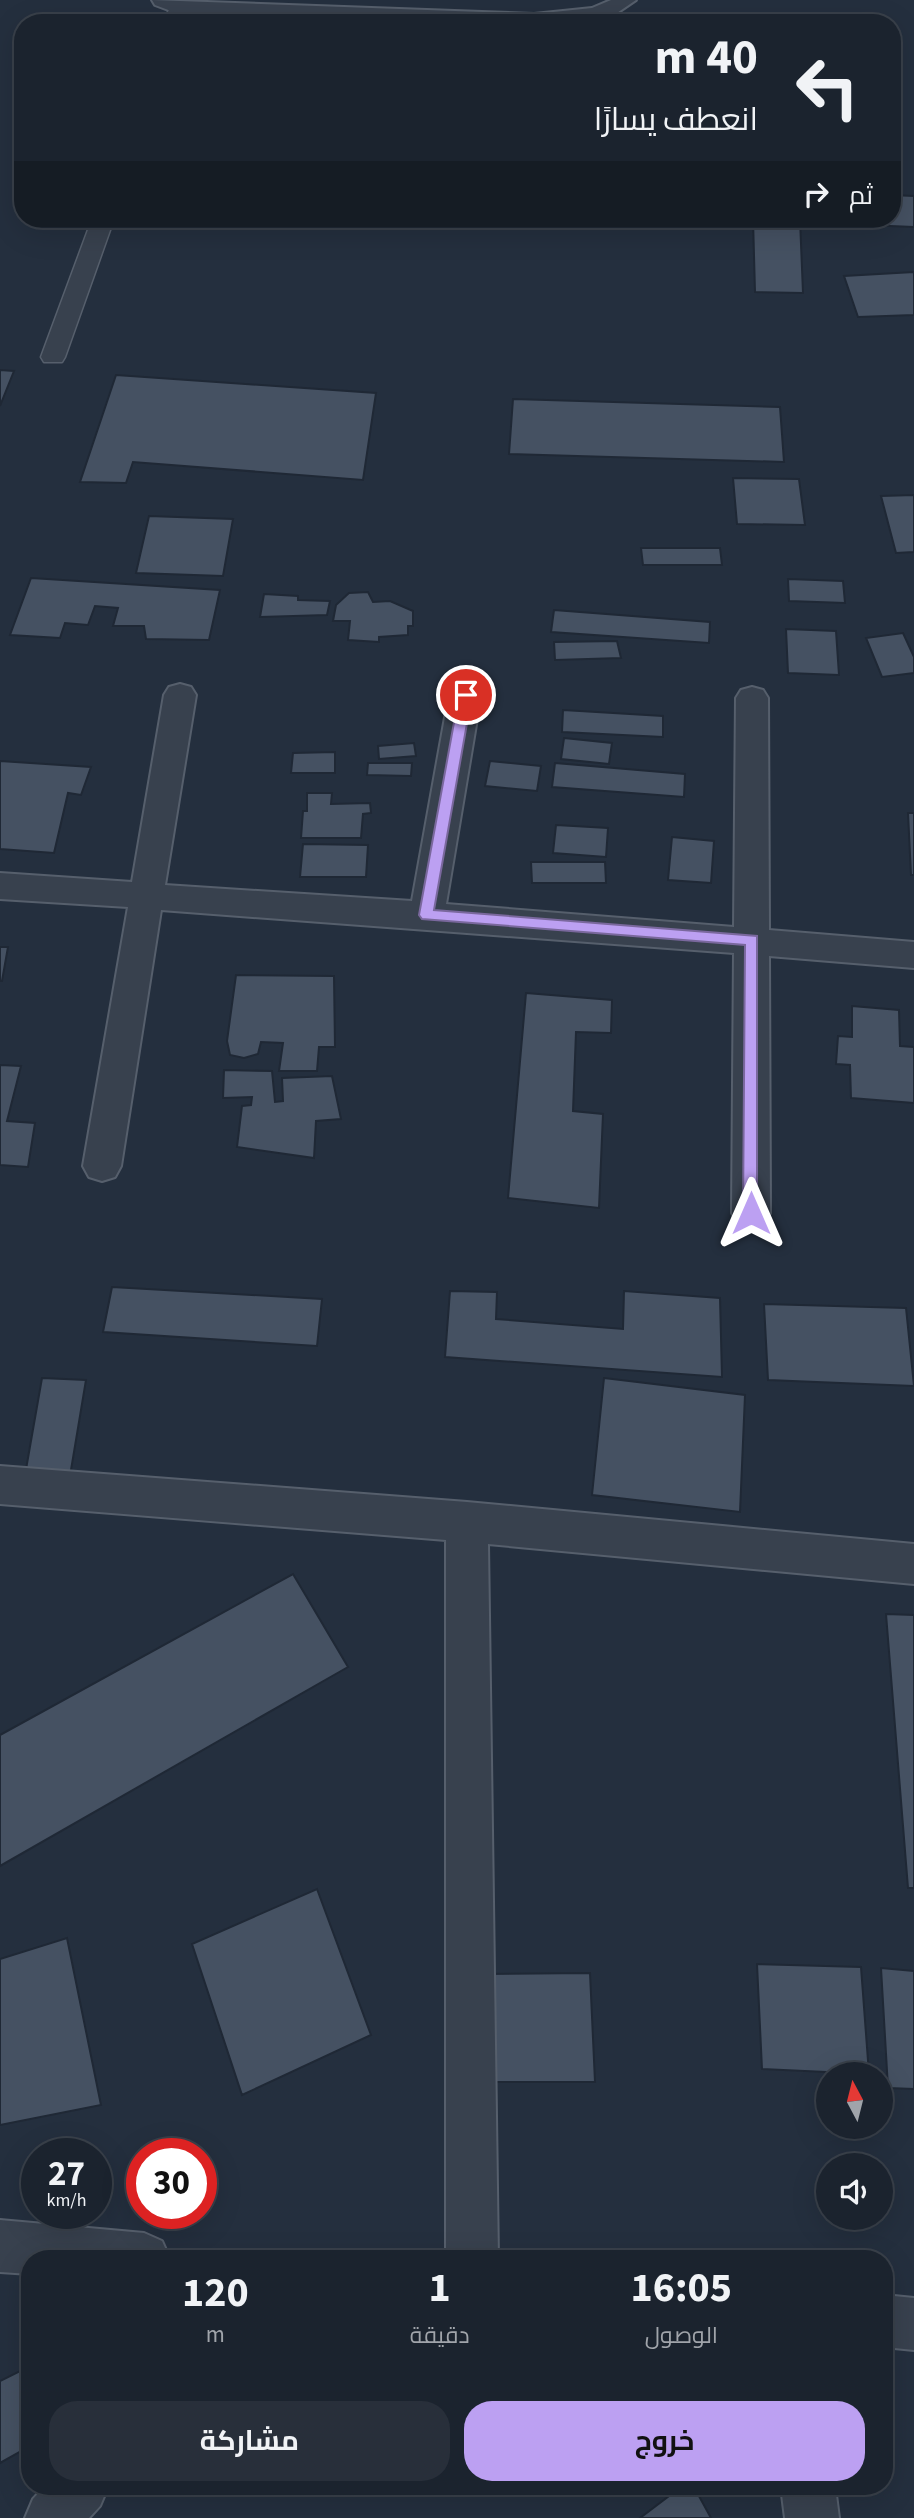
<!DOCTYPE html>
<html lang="ar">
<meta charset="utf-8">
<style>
body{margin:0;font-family:"Source Sans 3",Cairo,sans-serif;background:#282f3a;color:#f1f3f6;direction:rtl;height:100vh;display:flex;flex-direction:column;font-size:26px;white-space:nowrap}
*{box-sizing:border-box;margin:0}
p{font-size:23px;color:#a0a4aa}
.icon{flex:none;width:38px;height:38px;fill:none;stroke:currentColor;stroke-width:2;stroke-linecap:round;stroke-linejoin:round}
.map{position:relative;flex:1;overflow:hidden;direction:ltr}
.panel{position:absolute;left:21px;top:2250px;width:872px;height:245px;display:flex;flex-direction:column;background:#1b232e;border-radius:28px;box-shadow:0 7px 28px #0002,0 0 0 2px #39404a;direction:rtl}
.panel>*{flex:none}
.hud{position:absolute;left:14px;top:14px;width:887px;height:214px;border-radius:28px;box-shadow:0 7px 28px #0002,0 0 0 2px #39404a;direction:rtl;background:#1b232e;color:#f1f3f6;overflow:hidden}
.needle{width:46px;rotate:353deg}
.tools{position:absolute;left:816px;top:2062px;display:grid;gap:14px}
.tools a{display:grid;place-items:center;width:77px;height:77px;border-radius:50%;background:#1b232e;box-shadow:0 7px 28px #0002,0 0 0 2px #39404a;font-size:35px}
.speed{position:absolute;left:21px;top:2138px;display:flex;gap:14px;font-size:35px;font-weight:700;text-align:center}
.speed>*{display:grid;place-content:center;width:91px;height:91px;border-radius:50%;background:#1b232e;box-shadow:0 7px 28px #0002,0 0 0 2px #39404a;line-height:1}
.speed small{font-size:18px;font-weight:400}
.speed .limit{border:10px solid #d22;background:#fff;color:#111}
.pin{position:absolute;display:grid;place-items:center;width:60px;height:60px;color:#fff;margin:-30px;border:4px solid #fff;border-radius:50%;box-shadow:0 2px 7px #0007}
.me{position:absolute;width:77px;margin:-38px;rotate:0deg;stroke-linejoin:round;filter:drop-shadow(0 0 5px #0008)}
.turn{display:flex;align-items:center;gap:24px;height:147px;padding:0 28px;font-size:32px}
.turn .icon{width:91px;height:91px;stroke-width:2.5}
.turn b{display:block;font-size:49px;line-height:60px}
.then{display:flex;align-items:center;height:66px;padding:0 28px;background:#0003;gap:14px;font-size:26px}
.eta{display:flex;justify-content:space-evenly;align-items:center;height:119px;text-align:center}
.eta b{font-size:42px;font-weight:700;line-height:49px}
.action{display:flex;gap:14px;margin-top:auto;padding:14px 28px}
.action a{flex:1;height:80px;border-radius:28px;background:#bca0f2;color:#111;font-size:28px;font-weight:700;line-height:80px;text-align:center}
.action a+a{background:#282f3a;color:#f1f3f6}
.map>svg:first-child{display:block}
</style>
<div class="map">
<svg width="914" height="2518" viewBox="0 0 914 2518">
<rect width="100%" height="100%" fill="#242f3e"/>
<path fill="#455162" stroke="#1f2835" stroke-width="2" d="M892,195L914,196V227L842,224V219H892Z
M753,219H800L803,293L755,292Z
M914,272V315L858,317L844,276Z
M0,370L14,371L0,406Z
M116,375L376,393L363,480L133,462L126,483L80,482Z
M513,399L780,407L784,462L509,454Z
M733,478L799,479L805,525L737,524Z
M914,495V552L896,553L881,496Z
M149,516L233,519L223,576L136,573Z
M641,548H720L722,565H643Z
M31,578L220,590L209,640L146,639L144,626H113L118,608L95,606L88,625L65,623L60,638L10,635Z
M788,579L843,581L845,603L789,601Z
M368,592L373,602L390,601L413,611V626H408V635L379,637V642L348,640L350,621H333L336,605L349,593Z
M264,594L298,596V600L330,601L327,615L260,617Z
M554,610L710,622L709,643L551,632Z
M786,629L836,631L839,675L788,673Z
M903,633L914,657V673L882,677L866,638Z
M617,641L621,658L555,660L554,642Z
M563,710L663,716V737L562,732Z
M564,738L612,743L609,764L561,759Z
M414,743L416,756L379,759L378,746Z
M335,752V773H291L293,753Z
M0,761L91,767L81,795L68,793L54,853L0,849Z
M490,761L541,766L537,791L485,786Z
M368,763H412L411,776L367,775Z
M555,763L685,774L684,797L552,787Z
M307,793H332L331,804L370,803L371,813L363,814L361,838H301L303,811H307Z
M908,813H914V875H911Z
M556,825L608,828L606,857L553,853Z
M672,837L714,841L711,883L668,880Z
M303,844L368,845L366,877H300Z
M531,862H605L606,883H532Z
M0,947H8L2,981H0Z
M236,975L334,976L335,1047H319L317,1071H279L283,1043L261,1042L258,1054L244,1058L230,1055L227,1041Z
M526,993L612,1000L611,1033L576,1032L573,1111L603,1114L599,1208L508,1198Z
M852,1006L899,1010L900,1046L914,1047V1103L851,1098L850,1065L836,1064L838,1036L852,1037Z
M0,1065L21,1066L7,1121L35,1123L28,1167L0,1165Z
M224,1070L272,1071L275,1102L283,1101L282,1078L332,1076L341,1119L316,1121L314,1158L237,1147L242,1106L251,1105L252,1097L223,1098Z
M112,1287L322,1299L317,1346L103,1332Z
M450,1291L497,1292L496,1319L623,1329L624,1291L720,1298L722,1377L445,1357Z
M764,1304L906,1308L914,1386L768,1380Z
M42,1378L86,1380L70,1476L25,1475Z
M604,1378L745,1395L740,1512L592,1495Z
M293,1574L348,1667L0,1866V1735Z
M886,1614L914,1615V1888H908Z
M317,1889L371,2035L242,2095L192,1944Z
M67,1938L101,2105L0,2125V1959Z
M757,1964L861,1967L869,2074L762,2069Z
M881,1968L914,1971V2089L888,2088Z
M590,1973L595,2082H486L485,1974Z
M30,2366V2446L0,2463V2381Z
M681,2487H694L711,2518H640Z"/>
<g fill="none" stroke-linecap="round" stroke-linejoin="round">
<defs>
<path id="service" d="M179,1L189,7L183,23H163L172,3Z
M92,219H114L65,357L62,362H44L41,357Z"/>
<path id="minor" d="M152,0L534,14L592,8L611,0H636L614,15L582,23H409L179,14L155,5Z
M180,684L191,687L196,695L165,885L412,901L449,695L454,687L465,684L476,687L481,695L446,904L734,927L736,698L741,690L752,687L763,690L768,698L769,930L914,942V968L769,956L770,1213L764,1224L751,1229L738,1224L732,1213L734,953L161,910L121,1166L115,1177L102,1181L89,1177L83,1166L128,907L0,899V873L132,882L164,695L169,687Z
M0,1466L467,1502L914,1544V1584L488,1544L498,2259H446V1540L0,1504Z
M0,2220L144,2233L162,2241L170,2259H30V2274L0,2272Z
M884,2295L914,2298V2350L884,2347Z
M44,2487H108L100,2506L89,2518H25L33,2499Z
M781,2487H835L839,2518H785Z"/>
</defs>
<use href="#service" stroke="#565f6c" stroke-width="3"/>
<use href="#minor" stroke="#565f6c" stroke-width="4"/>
<use href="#service" fill="#38414e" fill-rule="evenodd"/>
<use href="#minor" fill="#38414e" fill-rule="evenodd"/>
</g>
<path fill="#bca0f2" stroke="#7a689d" stroke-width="2" d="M466,691L472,695L434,910L757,936V1218H746L743,1213L745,945L422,919L419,915L459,695Z"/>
</svg>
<div class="tools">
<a><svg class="needle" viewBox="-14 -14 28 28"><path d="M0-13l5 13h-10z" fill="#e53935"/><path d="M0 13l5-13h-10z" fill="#a0a4aa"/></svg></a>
<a><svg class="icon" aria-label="sound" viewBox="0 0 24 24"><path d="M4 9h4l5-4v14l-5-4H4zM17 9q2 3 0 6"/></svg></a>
</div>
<div class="speed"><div>27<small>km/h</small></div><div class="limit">30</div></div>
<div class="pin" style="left:466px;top:695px;background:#d93025"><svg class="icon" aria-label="arrive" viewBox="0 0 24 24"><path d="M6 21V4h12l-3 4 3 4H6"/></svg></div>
<svg class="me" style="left:751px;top:1213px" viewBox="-20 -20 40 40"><path d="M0-17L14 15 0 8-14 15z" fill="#bca0f2" stroke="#fff" stroke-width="4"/></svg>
<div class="hud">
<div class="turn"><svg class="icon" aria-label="left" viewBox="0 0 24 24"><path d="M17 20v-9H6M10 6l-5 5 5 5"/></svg><div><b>40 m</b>انعطف يسارًا</div></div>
<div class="then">ثم<svg class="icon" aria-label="right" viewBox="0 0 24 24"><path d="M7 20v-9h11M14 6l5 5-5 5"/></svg></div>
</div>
<section class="panel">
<div class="eta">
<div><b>16:05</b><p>الوصول</p></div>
<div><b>1</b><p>دقيقة</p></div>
<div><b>120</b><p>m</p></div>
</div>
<div class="action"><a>خروج</a><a>مشاركة</a></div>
</section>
</div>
